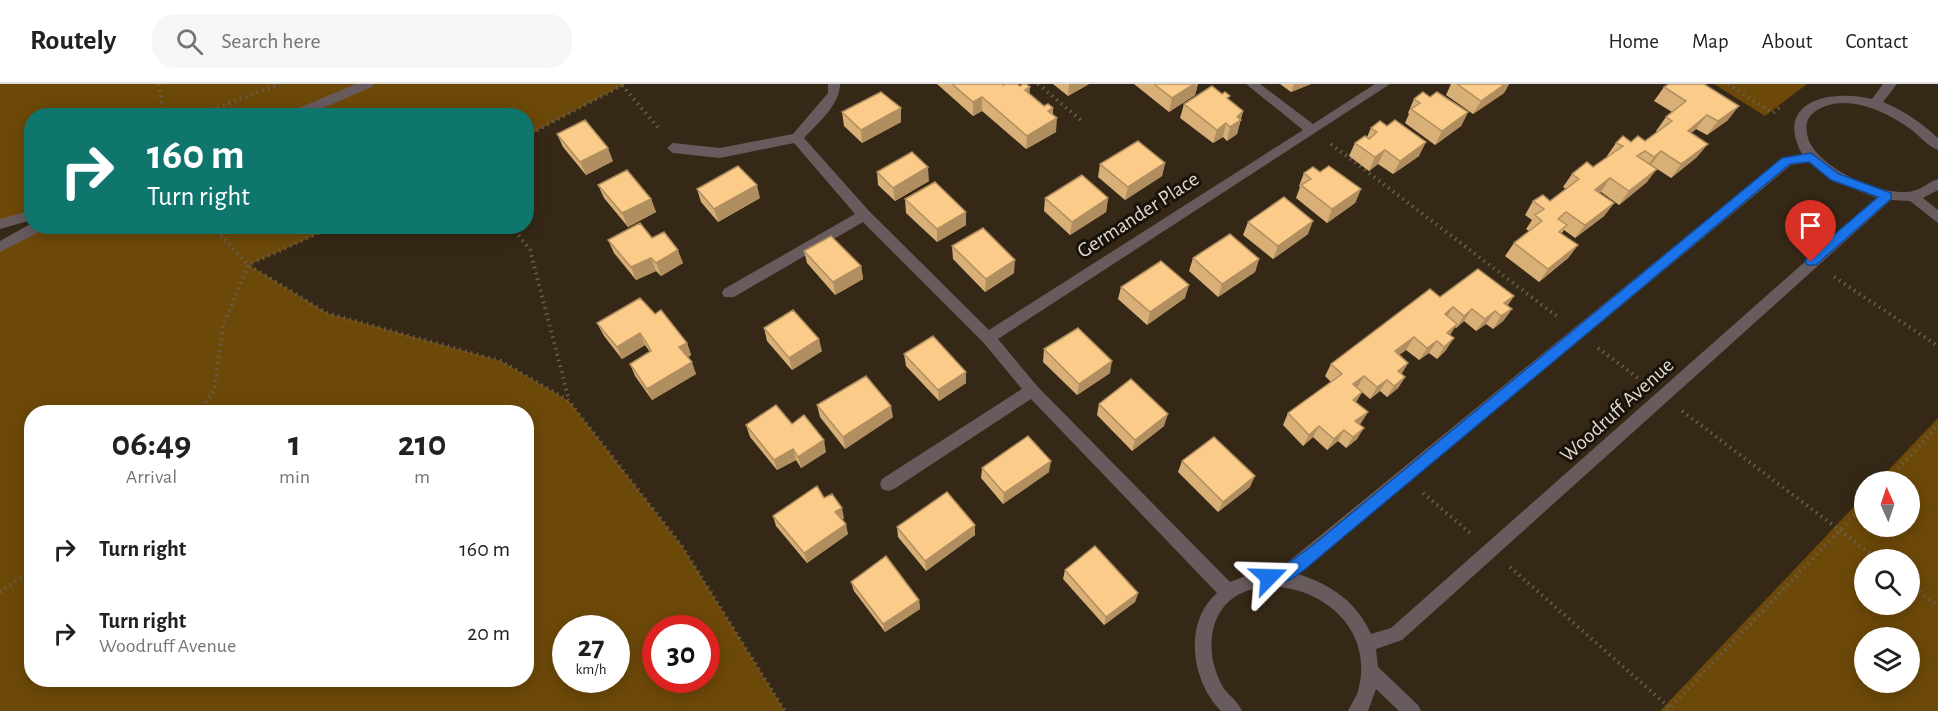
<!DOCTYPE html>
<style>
body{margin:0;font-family:"Alegreya Sans",sans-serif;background:#f6f6f6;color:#202124;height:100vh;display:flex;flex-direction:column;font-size:22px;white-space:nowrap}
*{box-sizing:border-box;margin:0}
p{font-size:20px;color:#757577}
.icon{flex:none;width:33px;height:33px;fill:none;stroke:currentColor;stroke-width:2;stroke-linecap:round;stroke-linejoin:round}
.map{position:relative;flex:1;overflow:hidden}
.details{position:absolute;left:24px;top:321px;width:510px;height:282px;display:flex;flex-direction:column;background:#fff;border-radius:24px;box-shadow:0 3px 15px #0003}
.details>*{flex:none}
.banner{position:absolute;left:24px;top:24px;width:510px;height:126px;border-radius:24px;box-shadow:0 3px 15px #0003;background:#0f766e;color:#fff;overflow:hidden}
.needle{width:39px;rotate:357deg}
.controls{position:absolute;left:1854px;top:387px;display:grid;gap:12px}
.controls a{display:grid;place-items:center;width:66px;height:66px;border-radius:50%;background:#fff;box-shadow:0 3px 15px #0003;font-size:30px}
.speed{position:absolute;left:552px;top:531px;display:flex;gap:12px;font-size:30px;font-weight:700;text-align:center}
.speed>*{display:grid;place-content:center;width:78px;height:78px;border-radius:50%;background:#fff;box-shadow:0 3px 15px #0003;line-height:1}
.speed small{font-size:15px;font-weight:400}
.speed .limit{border:9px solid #d22;background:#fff;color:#111}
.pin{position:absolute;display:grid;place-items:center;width:51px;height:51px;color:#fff;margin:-62px -26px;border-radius:50% 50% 50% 0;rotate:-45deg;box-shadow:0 0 6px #0007}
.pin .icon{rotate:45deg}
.me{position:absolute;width:66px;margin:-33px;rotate:68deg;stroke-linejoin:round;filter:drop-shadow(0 0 4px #0008)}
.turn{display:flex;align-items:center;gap:21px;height:126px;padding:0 24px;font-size:27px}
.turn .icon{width:78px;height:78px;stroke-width:2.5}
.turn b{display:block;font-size:42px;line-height:51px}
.eta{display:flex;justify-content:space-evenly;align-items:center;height:102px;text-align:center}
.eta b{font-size:36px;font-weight:700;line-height:42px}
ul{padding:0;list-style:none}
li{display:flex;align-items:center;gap:18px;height:84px;padding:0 24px}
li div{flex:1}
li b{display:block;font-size:22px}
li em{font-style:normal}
header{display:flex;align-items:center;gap:36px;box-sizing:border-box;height:84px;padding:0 30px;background:#fff;border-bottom:2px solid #e0e0e0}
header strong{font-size:28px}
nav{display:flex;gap:33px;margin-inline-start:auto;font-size:21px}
.search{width:420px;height:54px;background:#f6f6f6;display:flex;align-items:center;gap:15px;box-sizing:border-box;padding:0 21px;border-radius:24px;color:#757577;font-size:22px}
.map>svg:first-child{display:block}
</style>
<header>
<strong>Routely</strong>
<div class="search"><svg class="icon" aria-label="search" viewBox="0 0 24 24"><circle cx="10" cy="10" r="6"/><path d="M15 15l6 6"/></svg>Search here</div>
<nav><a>Home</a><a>Map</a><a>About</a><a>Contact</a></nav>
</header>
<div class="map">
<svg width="1938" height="627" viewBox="0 0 1938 627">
<rect width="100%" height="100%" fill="#362816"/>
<path fill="#6d4909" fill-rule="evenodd" d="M0,0H368L291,31L32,32L31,131L0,140Z
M372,0H625L527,52L526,32H299Z
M1714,0H1807L1765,32Z
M38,143H334L249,181L327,229L501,277L569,317L682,462L785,627H0V163ZM32,328H526V596H32ZM566,544H616V596H566ZM656,544H706V596H656Z
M1938,334V627H1660L1864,412V442H1910V398L1878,397ZM1864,476H1910V520H1864ZM1864,554H1910V598H1864Z"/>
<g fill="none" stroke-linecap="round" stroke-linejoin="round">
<path stroke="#6a5e4e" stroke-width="4" stroke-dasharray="1.5 4.5" stroke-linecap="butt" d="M159,0L164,32
M1038,0L1082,37
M1728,0L1773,29L1780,23
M622,1L660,46
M195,32L280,0
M526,52L625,0
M1331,60L1559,234
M213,142L248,181L327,229L501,277L569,317L682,462L785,627
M511,142L530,166L569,316
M1834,193L1938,262
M1598,264L1642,297
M1682,327L1879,476
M198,328L214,307L223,242L248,181L334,142
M1886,398L1938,341
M1423,409L1470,449
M1510,483L1670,624
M1910,500L1938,522
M0,508L32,486
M1667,627L1864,421"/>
<path fill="#685b5e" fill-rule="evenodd" d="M828,0H840C840,21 818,39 804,54L869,127L989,246L1303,46L1246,0H1260L1313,40L1375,0H1390L998,255L1037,302L1230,498L1259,487H1277L1782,74L1802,70C1773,16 1832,5 1872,15L1883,0H1897L1883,18C1903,26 1922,39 1938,54V66C1927,62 1918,50 1909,44C1884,26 1840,6 1812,30C1804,37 1806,51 1810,59C1823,86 1884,114 1913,107C1922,105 1929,98 1938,95V106L1923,114L1938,126V139L1910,117L1891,116L1402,556L1376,565L1378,583L1418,621L1421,627H1399L1376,605L1368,627H1348C1351,620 1356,614 1358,607C1388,497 1201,457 1212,571C1213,581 1219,598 1225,606C1231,613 1238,618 1242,627H1221C1191,597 1183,538 1217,509L1031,315L894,405L888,407L882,405L880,400L882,395L1022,305L983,258L863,138L734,213H724L722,209L724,205L855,130L794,59L720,74L673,69L667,64L673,59L720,64L793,50L828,9ZM1810,78L1834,97L1877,114L1391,544L1371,550C1357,518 1330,500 1298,490L1791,81Z"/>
<path fill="#685b5e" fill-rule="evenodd" d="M356,0H374L372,3L304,32H285L287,29Z
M32,126V136L0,145V135Z
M32,139V142H44L43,146L0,168V157Z"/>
</g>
<path fill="#d8af76" d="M937,0H1002L1030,11L1044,22L1053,24V31L1056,48L1026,65L982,27L973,32Z
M1053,0H1089L1068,12Z
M1134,0H1198L1195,11L1169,28Z
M1280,0H1311L1291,8Z
M1451,0H1509L1504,9L1473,30L1446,11Z
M1664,3L1728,36L1707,51L1696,45L1691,49L1697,73L1671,94L1651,81L1647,98L1619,121L1601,108L1599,109L1614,119L1604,132L1575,154L1564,146L1561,150L1578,161L1568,174L1539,198L1505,172L1514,159L1529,147L1526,145L1532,136L1525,131L1533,117H1550L1566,105L1563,103L1572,90L1593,83L1608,73L1607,72L1616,59L1645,57L1657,48L1656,47L1666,33L1672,28L1654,17Z
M1430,13L1468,28L1461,42L1435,61L1405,39L1409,30L1408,29L1414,15Z
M1229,16L1243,27L1237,50L1227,57L1223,53L1213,59L1180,34L1184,20Z
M901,24V38L862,59L844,42L842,28Z
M1371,44L1419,72L1393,90L1378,80L1369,87L1349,72L1355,59L1367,53Z
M557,50L613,77L586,91L563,63Z
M1165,79L1162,92L1125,116L1098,93L1100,80Z
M877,88L929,97L895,117L878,101Z
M1320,88L1361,105L1355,119L1327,139L1296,114L1300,103L1299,102L1304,89Z
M598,101L651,115L656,128L628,143L604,114Z
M697,105L760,114L718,138L701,118Z
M1045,114H1108L1106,128L1070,151L1044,127Z
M905,115L966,128V141L937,158L906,129Z
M1248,138L1308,150L1273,175L1243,151Z
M652,154L683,179L661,192L656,187L636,196L614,169L608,156Z
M952,162L1014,189L985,208L953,175Z
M804,167L861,182L863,195L835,211L807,179Z
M1193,174L1259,175L1255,188L1218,213L1189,187Z
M1121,203L1185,214L1147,241L1118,215Z
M1514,212L1507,222L1512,225L1503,237L1493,245L1486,240L1476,247L1464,237L1456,244L1455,243L1450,251L1446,266L1437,275L1429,269L1419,276L1406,266L1399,271L1408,279L1401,290L1405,293L1398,304L1387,313L1380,307L1370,315L1362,308L1356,318L1368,328L1360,340L1357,355L1346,364L1338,357L1327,366L1313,353L1303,362L1283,341L1288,329L1331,298L1325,292L1331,280L1440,213Z
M655,230L687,259L691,271L688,273L696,290L652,316L635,292L630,280L650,268L645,261L622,275L604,252L597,239Z
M764,244L822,267L792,286L767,257Z
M1044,265L1110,289L1077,311L1043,278Z
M904,270L966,288V299L939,317L906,282Z
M1099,320L1164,342L1132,367L1097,331Z
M817,321L893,333L845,365L820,333Z
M792,340L826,368L801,384L796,376L777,386L750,353L746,341Z
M1182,377L1250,403L1218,428L1178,388Z
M982,384L1049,388L1003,420L981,394Z
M824,414L844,434L842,436L848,450L807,479L776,442L773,432Z
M975,441V451L926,487L898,453L897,443Z
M1065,486L1138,509L1135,518L1104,541L1063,495Z
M851,498L919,516L920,525L885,548L854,507Z"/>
<path fill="#b08e60" d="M1069,0H1089L1068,12Z
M1194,0H1198L1195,11L1169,28L1172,14Z
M1294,0H1311L1291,8Z
M1505,0H1509L1504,9L1473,30L1481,17Z
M1030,3L1029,17L1025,6Z
M982,13V27L973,32V18Z
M1739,22L1728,36L1707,51L1718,37Z
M901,24V38L862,59L861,46Z
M1053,24L1052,37L1057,34L1056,48L1026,65L1027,52L1048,27Z
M1243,27L1237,50L1227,57L1230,43L1237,33Z
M1468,28L1461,42L1435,61L1442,47Z
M1707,31L1696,45L1677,61L1688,47Z
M1226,39L1223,53L1213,59L1217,46Z
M1426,58L1419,72L1393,90L1400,77Z
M1708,60L1697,73L1671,94L1681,80Z
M608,64L613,77L586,91L580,78Z
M1385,66L1378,80L1369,87L1375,73Z
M1661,67L1651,81L1644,87L1654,73Z
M1165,79L1162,92L1125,116L1128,103Z
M928,83L929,97L895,117L893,104Z
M1657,85L1647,98L1619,121L1629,107Z
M1610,94L1601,108L1592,114L1595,106Z
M757,101L760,114L718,138L714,125Z
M1361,105L1355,119L1327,139L1332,125Z
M1108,114L1106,128L1070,151L1072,138Z
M651,115L656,128L628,143L622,129Z
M1614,119L1604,132L1575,154L1585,141Z
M966,128V141L937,158V145Z
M1313,137L1308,150L1273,175L1278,162Z
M1578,161L1568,174L1539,198L1548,185Z
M678,166L683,179L661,192L656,179Z
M651,174L656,187L636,196L631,183Z
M1259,175L1255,188L1218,213L1222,200Z
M1015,176L1014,189L985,208L986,195Z
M861,182L863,195L835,211L833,198Z
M1189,201L1185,214L1147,241L1150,228Z
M1514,212L1506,224L1504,219Z
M1453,223L1445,236V230Z
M1472,225L1464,237L1456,244L1464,232Z
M1512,225L1503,237L1493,245L1501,232Z
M1495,227L1486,240L1476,247L1485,235Z
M1457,240L1449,252L1439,261L1447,249Z
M640,249L645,261L622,275L617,263Z
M1414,253L1406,266L1388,279L1395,267Z
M1454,254L1446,266L1437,275L1444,263Z
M819,255L822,267L792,286L789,274Z
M1437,257L1429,269L1419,276L1427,264Z
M687,259L691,271L684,275L679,263Z
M1112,277L1110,289L1077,311L1079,300Z
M692,278L696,290L652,316L647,305Z
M1408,279L1401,291L1390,299L1398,287Z
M966,288V299L939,317L938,306Z
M1364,292L1357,304L1353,300Z
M1405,293L1398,304L1387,313L1394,302Z
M1387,296L1380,307L1370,315L1377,303Z
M1362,308L1355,319L1353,316Z
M891,322L893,333L845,365L843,353Z
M1368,328L1361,339L1349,349L1355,337Z
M1168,330L1164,342L1132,367L1135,356Z
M1319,342L1313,353L1303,362L1309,351Z
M1364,344L1357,355L1346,364L1353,353Z
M1344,346L1338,357L1327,366L1334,355Z
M824,356L826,368L801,384L798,373Z
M793,365L796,376L777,386L774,376Z
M1051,377L1049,388L1003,420L1004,409Z
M1255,392L1250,403L1218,428L1223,418Z
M842,424L844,434L838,438L835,428Z
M846,440L848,450L807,479L804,469Z
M975,441V451L926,487L925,477Z
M1138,509L1135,518L1104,541L1106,533Z
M919,516L920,525L885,548L883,540Z"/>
<path fill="#fbcb89" stroke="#b08e60" stroke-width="1.5" d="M952,0H1002L1003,1L1005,0H1017L1020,2L1023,0H1026L1030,3L1025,6L1044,22L1048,20L1053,24L1048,27L1057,34L1027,52L982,13L973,18Z
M1154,0H1194L1172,14Z
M1457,0H1505L1481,17Z
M1669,0H1704L1739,22L1718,37L1707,31L1688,47L1708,60L1681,80L1661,67L1654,73L1645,67L1637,72L1657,85L1629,107L1610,94L1602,100L1595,106L1614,119L1585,141L1566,128L1558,135L1567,141L1559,148L1578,161L1548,185L1514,159L1542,137L1535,131L1544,125L1533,117L1543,111L1550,117L1579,95L1572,90L1587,78L1593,83L1623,62L1616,59L1623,52L1631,58L1638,52L1645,57L1672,37L1666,33L1686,17L1664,3Z
M1212,2L1222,10L1225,8L1230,12L1227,14L1243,27L1237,33L1241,36L1230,43L1226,39L1217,46L1184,20Z
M881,8L901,24L861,46L842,28Z
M1423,8L1430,13L1437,8L1468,28L1442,47L1411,25L1420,19L1414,15Z
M585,36L608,64L580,78L557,50Z
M1395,36L1426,58L1400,77L1385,66L1375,73L1355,59L1365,52L1369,55L1377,48L1371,44L1380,37L1387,42Z
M1138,57L1165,79L1128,103L1100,80Z
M912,68L928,83L893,104L877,88Z
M738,82L757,101L714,125L697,105Z
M1329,82L1361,105L1332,125L1301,101L1311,95L1304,89L1313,83L1320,88Z
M627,86L651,115L622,129L598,101Z
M1082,91L1108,114L1072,138L1045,114Z
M935,98L966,128L937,145L905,115Z
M1284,113L1313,137L1278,162L1248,138Z
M640,139L652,154L664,148L678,166L656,179L651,174L631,183L608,156Z
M983,144L1015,176L986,195L952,162Z
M1230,150L1259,175L1222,200L1193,174Z
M831,152L861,182L833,198L804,167Z
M1161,177L1189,201L1150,228L1121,203Z
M1478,185L1514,212L1504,219L1512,225L1501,232L1495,227L1485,235L1472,225L1464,232L1453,223L1445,230L1457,240L1447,249L1454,254L1444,263L1437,257L1427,264L1414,253L1395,267L1408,279L1398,287L1405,293L1394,302L1387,296L1377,303L1364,292L1353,300L1362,308L1353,316L1368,328L1355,337L1364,344L1353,353L1344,346L1334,355L1319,342L1309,351L1288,329L1342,290L1331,280L1430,205L1440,213Z
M640,214L655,230L661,226L687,259L679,263L692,278L647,305L630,280L651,267L646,258L640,249L617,263L597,239Z
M793,226L819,255L789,274L764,244Z
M1078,244L1112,277L1079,300L1044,265Z
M933,252L966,288L938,306L904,270Z
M866,292L891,322L843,353L817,321Z
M1131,295L1168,330L1135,356L1099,320Z
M776,321L792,340L804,331L824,356L798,373L793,365L774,376L746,341Z
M1028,352L1051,377L1004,409L982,384Z
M1214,353L1255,392L1223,418L1182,377Z
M817,402L824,414L832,410L842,424L835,428L846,440L804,469L773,432Z
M947,408L975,441L925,477L897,443Z
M1095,462L1138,509L1106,533L1065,486Z
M886,472L919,516L883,540L851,498Z"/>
<path fill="#1a73e8" stroke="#114b97" stroke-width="1.5" d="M1811,69L1839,90L1891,109V115L1816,181H1807L1805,178L1807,174L1878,113L1831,96L1809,78L1790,80L1323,470C1307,483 1286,507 1264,498L1261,493L1264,488L1280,485L1313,461L1782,74Z"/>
<g text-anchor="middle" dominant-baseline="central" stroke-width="6" stroke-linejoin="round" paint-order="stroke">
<g font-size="21" fill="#e2d9ce" stroke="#18120a">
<text transform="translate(1138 131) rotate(-33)">Germander Place</text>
<text transform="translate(1617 326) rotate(-42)">Woodruff Avenue</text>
</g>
</g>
</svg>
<div class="controls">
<a><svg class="needle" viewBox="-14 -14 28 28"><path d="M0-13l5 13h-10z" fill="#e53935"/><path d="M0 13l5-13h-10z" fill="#757577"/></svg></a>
<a><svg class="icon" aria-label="search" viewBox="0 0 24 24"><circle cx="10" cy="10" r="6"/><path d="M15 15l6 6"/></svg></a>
<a><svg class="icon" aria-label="layers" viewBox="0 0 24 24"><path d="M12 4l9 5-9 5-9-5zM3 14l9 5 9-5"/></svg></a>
</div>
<div class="speed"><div>27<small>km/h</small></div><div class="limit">30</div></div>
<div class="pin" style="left:1811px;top:178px;background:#d93025"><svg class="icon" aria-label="arrive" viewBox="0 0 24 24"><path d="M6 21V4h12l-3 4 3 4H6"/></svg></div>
<svg class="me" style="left:1269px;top:493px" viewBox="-20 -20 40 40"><path d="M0-17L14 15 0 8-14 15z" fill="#1a73e8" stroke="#fff" stroke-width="4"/></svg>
<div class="banner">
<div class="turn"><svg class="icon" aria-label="right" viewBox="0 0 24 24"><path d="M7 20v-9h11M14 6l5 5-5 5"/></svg><div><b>160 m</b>Turn right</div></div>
</div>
<section class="details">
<div class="eta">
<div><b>06:49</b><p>Arrival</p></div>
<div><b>1</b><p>min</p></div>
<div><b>210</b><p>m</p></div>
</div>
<ul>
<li><svg class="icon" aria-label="right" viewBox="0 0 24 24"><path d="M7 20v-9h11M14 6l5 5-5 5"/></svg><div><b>Turn right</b></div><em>160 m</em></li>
<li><svg class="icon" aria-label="right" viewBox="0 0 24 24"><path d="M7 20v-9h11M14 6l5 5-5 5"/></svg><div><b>Turn right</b><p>Woodruff Avenue</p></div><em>20 m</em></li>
</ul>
</section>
</div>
